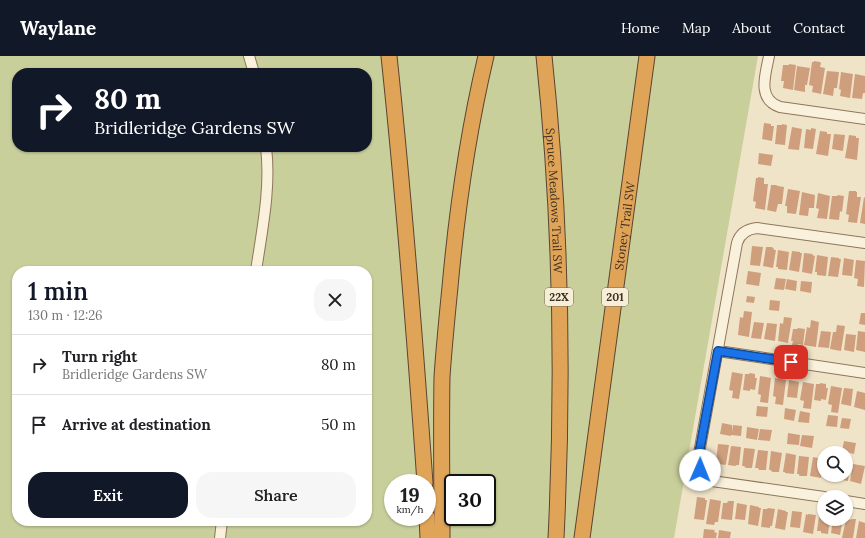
<!DOCTYPE html>
<meta charset="utf-8">
<style>
body{margin:0;font-family:Lora,serif;background:#f6f6f6;color:#202124;height:100vh;display:flex;flex-direction:column;font-size:15px;white-space:nowrap}
*{box-sizing:border-box;margin:0}
p{font-size:13px;color:#757577}
.icon{flex:none;width:22px;height:22px;fill:none;stroke:currentColor;stroke-width:2;stroke-linecap:round;stroke-linejoin:round}
.map{position:relative;flex:1;overflow:hidden}
.drawer{position:absolute;left:12px;top:210px;width:360px;height:260px;display:flex;flex-direction:column;background:#fff;border-radius:16px;box-shadow:0 1px 3px #0004}
.drawer>*{flex:none}
.hud{position:absolute;left:12px;top:12px;width:360px;height:84px;border-radius:16px;box-shadow:0 1px 3px #0004;background:#111827;color:#fff;overflow:hidden}
.tools{position:absolute;left:817px;top:390px;display:grid;gap:8px}
.tools a{display:grid;place-items:center;width:36px;height:36px;border-radius:50%;background:#fff;box-shadow:0 1px 3px #0004;font-size:20px}
.speed{position:absolute;left:384px;top:418px;display:flex;gap:8px;font-size:20px;font-weight:700;text-align:center}
.speed>*{display:grid;place-content:center;width:52px;height:52px;border-radius:50%;background:#fff;box-shadow:0 1px 3px #0004;line-height:1}
.speed small{font-size:10px;font-weight:400}
.speed .limit{border:2px solid #111;border-radius:6px;background:#fff;color:#111}
.pin{position:absolute;display:grid;place-items:center;width:34px;height:34px;color:#fff;margin:-17px;border-radius:8px;box-shadow:0 2px 6px #0006}
.me{position:absolute;width:44px;margin:-22px;rotate:1deg;stroke-linejoin:round;filter:drop-shadow(0 0 3px #0008)}
.turn{display:flex;align-items:center;gap:14px;height:84px;padding:0 16px;font-size:18px}
.turn .icon{width:52px;height:52px;stroke-width:2.5}
.turn b{display:block;font-size:28px;line-height:34px}
.round{display:grid;place-items:center;flex:none;width:42px;height:42px;border-radius:16px;background:#f6f6f6}
.overview{display:flex;align-items:center;justify-content:space-between;height:68px;padding:0 16px}
h1{font-size:24px;font-weight:600;line-height:30px;color:#111827}
.cta{display:flex;gap:8px;margin-top:auto;padding:8px 16px}
.cta a{flex:1;height:46px;border-radius:16px;background:#111827;color:#fff;font-size:16px;font-weight:600;line-height:46px;text-align:center}
.cta a+a{background:#f6f6f6;color:#202124}
ul{padding:0;list-style:none}
li{display:flex;align-items:center;gap:12px;height:60px;padding:0 16px;border-top:1px solid #e0e0e0}
li div{flex:1}
li b{display:block;font-size:15px}
li em{font-style:normal}
header{display:flex;align-items:center;gap:24px;box-sizing:border-box;height:56px;padding:0 20px;background:#111827;color:#fff}
header strong{font-size:19px}
nav{display:flex;gap:22px;margin-inline-start:auto;font-size:14px}
.map>svg:first-child{display:block}
</style>
<header>
<strong>Waylane</strong>
<nav><a>Home</a><a>Map</a><a>About</a><a>Contact</a></nav>
</header>
<div class="map">
<svg width="865" height="482" viewBox="0 0 865 482">
<rect width="100%" height="100%" fill="#f0e4c8"/>
<path fill="#c9cf9b" fill-rule="evenodd" d="M0,0H758L674,482H0ZM17,17H367V91H17ZM17,215H367V465H17ZM393,427H427V461H393ZM453,427H487V461H453Z"/>
<path fill="#cf9f7d" d="M814,5L820,6L821,7L820,11L825,12L821,38L812,36L813,30L809,29L812,6H814Z
M789,8L796,9L793,34L783,32L784,25H781L783,9H789Z
M797,10L810,12L807,29H805V36L794,34Z
M827,15L839,16L837,32H834L833,40L823,38Z
M841,16L853,18L850,42L840,40L841,34L839,33Z
M855,18L865,20V37H863L862,43L852,42Z
M764,67L771,68V70H774L772,85L762,83Z
M782,68L787,69L785,89L775,88L777,69H782Z
M792,71L802,73L799,94L788,93Z
M811,72L816,73L813,93L804,92L806,73L811,74Z
M820,75L827,76V78H831L828,100L816,98Z
M834,78L845,79L843,95L832,93Z
M849,79L856,80V82H859L857,104L845,102Z
M759,97L773,99L771,110L758,108Z
M758,121L764,122V128H768L765,154L755,152L756,146L753,145L756,122H758Z
M771,129H776L778,130L784,131L782,148H778L776,156L767,154Z
M788,133L800,135L796,158L787,157V150H785Z
M849,135H856V136H857V141H861L857,167L848,166L849,159L846,158Z
M802,136L815,139L814,152H809L808,160L799,159Z
M818,137L830,140L827,163L817,162L819,153L816,152Z
M838,139L844,140L842,156L840,155L839,164L829,163L832,140H837Z
M864,141L865,142V168L860,167Z
M752,190L763,191L760,210L750,209Z
M766,191H772L774,193V194H776L773,212L763,210Z
M778,194L789,196L787,214L778,213V211H776Z
M792,195L800,196V197H802L799,216L789,214Z
M804,197L813,198L812,199L815,200L812,218L802,216Z
M817,199L828,201L826,220L817,219V216H815Z
M831,201L839,202V203H841L838,221L828,220Z
M844,202L854,204L852,220L842,219Z
M856,204L865,205L864,231L857,230L858,223L854,222Z
M748,215L761,217L759,230L746,228Z
M776,222L786,223L784,234L774,233Z
M787,223L797,225L796,235L785,233Z
M801,225L812,226L811,237L800,235Z
M747,240L755,241L754,247L746,246Z
M770,244L780,245L779,255L769,254Z
M744,255L752,256L749,281L738,279L740,261L743,262Z
M861,257H865V269L859,268Z
M784,261L792,262L788,287L778,285L780,267L783,268Z
M811,264L819,266L816,291L804,289L807,271L810,272Z
M754,266L764,267L761,283L751,282Z
M767,267L777,268L775,285L764,283Z
M837,269L845,270L841,295L830,293L833,276H836Z
M798,272L805,273L803,289L798,288V290L792,289L793,285H791L793,273H797Z
M821,275L831,276L829,292L818,291Z
M858,275L865,276V296L856,294Z
M846,278L856,279L854,296L844,294Z
M732,316L743,318L739,343L732,342L733,335L729,334Z
M750,317L755,318V322H757L755,334L750,333V335L743,334L745,318H749Z
M760,320L771,322L768,347L760,346L761,339L758,338Z
M775,322L786,324L783,349L775,348L776,341L773,340Z
M789,324L799,326L797,342L787,341Z
M803,326L814,328L811,353L803,352L804,345L800,344Z
M820,327L826,328V332H828L826,344L821,343V345L814,344L816,328H820Z
M831,330L842,332L838,357L831,356L832,349L828,348Z
M844,332L853,333L851,350L841,348Z
M857,335L865,337V354L854,351Z
M757,350L768,351L767,361L756,360Z
M785,352L796,354L794,365L784,363Z
M800,355L810,357L809,367L798,366Z
M828,359L838,360L837,371L826,370Z
M842,362L851,363L849,373L840,372Z
M722,367L732,369V376L733,369L742,370L741,380L731,379V380L720,378Z
M747,371L759,373L757,384L746,382Z
M760,373L772,374L770,385L758,384Z
M788,377L800,379L799,389L787,388Z
M802,379L814,380L812,392L800,390Z
M844,385L856,387L854,398L842,395Z
M718,388L729,389L726,408L725,409L720,408V407L716,406Z
M731,390L741,391L739,409H737L735,410L728,409Z
M744,392L755,393L752,412H746L744,410H742Z
M758,394L768,395L766,414H759L758,412H755Z
M771,395L782,397L779,416H773L771,415V414H769Z
M786,397L796,399L794,418L785,417V416H783Z
M799,400L809,401L807,420H800L799,419V418H797Z
M813,401L823,403L821,422L810,420Z
M853,408L865,410L861,428L850,425Z
M846,410L850,411L848,425L836,423L837,419H846Z
M697,441L705,442V444H707L704,464L694,463Z
M710,443L721,445L718,466H715L714,469L706,468Z
M728,445H734L732,464L721,463L723,447H727Z
M737,447L747,449L745,464L735,463Z
M750,449L759,451V452H761L758,470L748,468Z
M768,452L775,453L772,470H770V472L761,471L763,453H767Z
M778,453L786,455V456H788L785,474L775,472Z
M792,455L802,456L800,472L790,471Z
M806,458L808,459V458L816,459L813,478L803,476Z
M819,460H824V463H830L828,478L821,477V475H817Z
M833,463H843L840,479L831,477Z
M846,463L851,464V463H856L853,482H842Z
M859,465L865,467V482H856Z
M704,473L715,474L714,476L717,477L716,482H703Z
M719,474L731,476L730,482H718Z"/>
<g fill="none" stroke-linecap="round" stroke-linejoin="round">
<defs>
<path id="minor" d="M249,0L254,17
M769,0C766,17 756,43 780,51L865,63
M256,215C262,174 271,132 266,91
M718,295L865,317
M824,441L712,425C702,420 699,415 698,403L737,187C740,177 747,173 757,172L865,187
M846,445L865,448
M220,482L222,465"/>
<g id="highway">
<path d="M389,0C404,142 415,284 425,427"/>
<path id="s1" d="M544,0C561,161 564,320 556,482"/>
<path d="M427,461L428,482"/>
<path d="M442,482C442,428 441,375 442,321C444,291 447,261 450,231C457,153 468,76 486,0"/>
<path id="s2" d="M582,482L647,0"/>
</g>
</defs>
<use href="#minor" stroke="#8d765c" stroke-width="12"/>
<use href="#highway" stroke="#5b4430" stroke-width="17"/>
<use href="#minor" stroke="#faf1dc" stroke-width="10"/>
<use href="#highway" stroke="#e0a458" stroke-width="15"/>
</g>
<g fill="none" stroke-linecap="round" stroke-linejoin="round">
<defs>
<path id="route" d="M700,414L698,403L718,295L791,306"/>
</defs>
<use href="#route" stroke="#114b97" stroke-width="10"/>
<use href="#route" stroke="#1a73e8" stroke-width="7"/>
</g>
<g text-anchor="middle" dominant-baseline="central" stroke-width="3.5" stroke-linejoin="round" paint-order="stroke">
<g fill="#f7eed8" stroke="#756857" stroke-width="1">
<rect x="545" y="232" width="28" height="18" rx="3"/>
<rect x="602" y="232" width="26" height="18" rx="3"/>
</g>
<g font-size="11" font-weight="bold" fill="#3d2e20">
<text x="559" y="241">22X</text>
<text x="615" y="241">201</text>
</g>
<g font-size="12" fill="#3d2e20" stroke="#f7eed8">
<text stroke="none"><textPath href="#s1" startOffset="145">Spruce Meadows Trail SW</textPath></text>
<text stroke="none"><textPath href="#s2" startOffset="315">Stoney Trail SW</textPath></text>
</g>
</g>
</svg>
<div class="tools">
<a><svg class="icon" aria-label="search" viewBox="0 0 24 24"><circle cx="10" cy="10" r="6"/><path d="M15 15l6 6"/></svg></a>
<a><svg class="icon" aria-label="layers" viewBox="0 0 24 24"><path d="M12 4l9 5-9 5-9-5zM3 14l9 5 9-5"/></svg></a>
</div>
<div class="speed"><div>19<small>km/h</small></div><div class="limit">30</div></div>
<div class="pin" style="left:791px;top:306px;background:#d93025"><svg class="icon" aria-label="arrive" viewBox="0 0 24 24"><path d="M6 21V4h12l-3 4 3 4H6"/></svg></div>
<svg class="me" style="left:700px;top:414px" viewBox="-20 -20 40 40"><circle r="19" fill="#fff"/><path d="M0-13L10 11 0 6-10 11z" fill="#1a73e8"/></svg>
<div class="hud">
<div class="turn"><svg class="icon" aria-label="right" viewBox="0 0 24 24"><path d="M7 20v-9h11M14 6l5 5-5 5"/></svg><div><b>80 m</b>Bridleridge Gardens SW</div></div>
</div>
<section class="drawer">
<div class="overview"><div><h1>1 min</h1><p>130 m · 12:26</p></div><a class="round"><svg class="icon" aria-label="close" viewBox="0 0 24 24"><path d="M6 6l12 12M18 6L6 18"/></svg></a></div>
<ul>
<li><svg class="icon" aria-label="right" viewBox="0 0 24 24"><path d="M7 20v-9h11M14 6l5 5-5 5"/></svg><div><b>Turn right</b><p>Bridleridge Gardens SW</p></div><em>80 m</em></li>
<li><svg class="icon" aria-label="arrive" viewBox="0 0 24 24"><path d="M6 21V4h12l-3 4 3 4H6"/></svg><div><b>Arrive at destination</b></div><em>50 m</em></li>
</ul>
<div class="cta"><a>Exit</a><a>Share</a></div>
</section>
</div>
